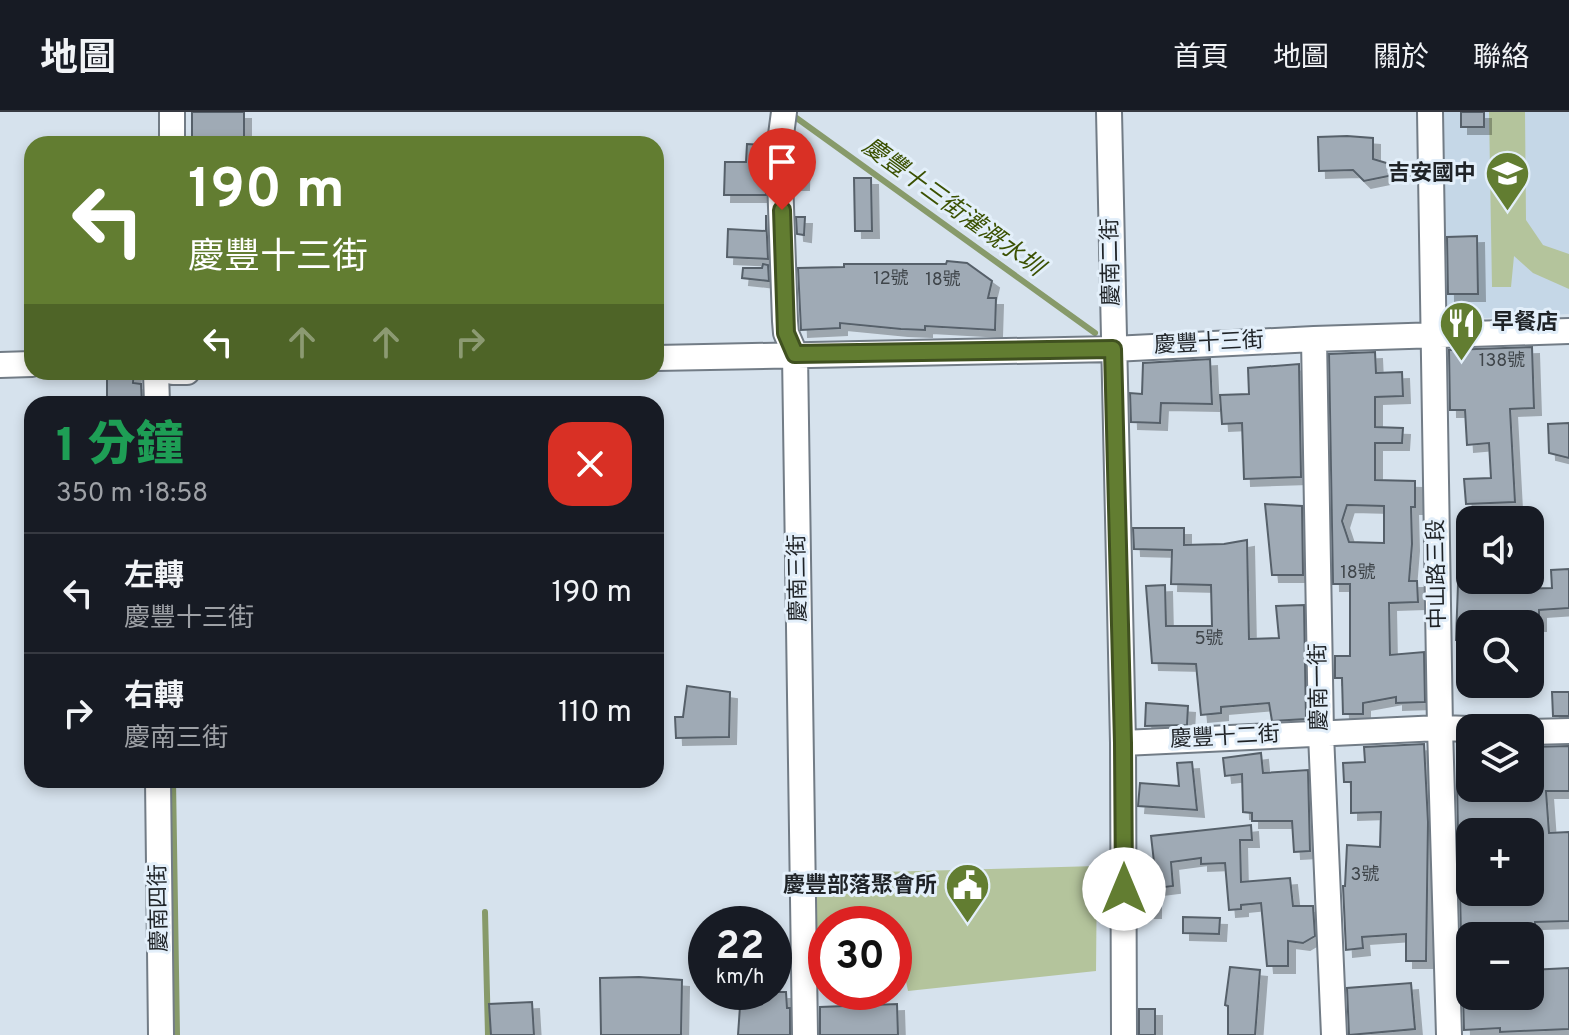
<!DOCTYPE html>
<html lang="zh-TW">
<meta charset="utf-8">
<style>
body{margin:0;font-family:Overpass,"Noto Sans TC",sans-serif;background:#20242c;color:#f1f3f6;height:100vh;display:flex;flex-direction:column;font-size:30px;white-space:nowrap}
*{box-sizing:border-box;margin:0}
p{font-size:26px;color:#9ea1a6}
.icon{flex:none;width:44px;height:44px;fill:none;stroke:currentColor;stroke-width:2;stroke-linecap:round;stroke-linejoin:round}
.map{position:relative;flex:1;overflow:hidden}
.details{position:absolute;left:24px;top:284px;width:640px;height:392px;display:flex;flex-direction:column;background:#171b24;border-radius:24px;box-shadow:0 4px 12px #0003}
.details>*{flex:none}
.top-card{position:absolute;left:24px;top:24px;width:640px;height:244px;border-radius:24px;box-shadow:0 4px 12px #0003;background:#627d31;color:#fff;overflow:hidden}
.buttons{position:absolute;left:1456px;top:394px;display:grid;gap:16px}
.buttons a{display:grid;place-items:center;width:88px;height:88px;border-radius:16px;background:#171b24;box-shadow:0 4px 12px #0003;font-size:40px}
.speed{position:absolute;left:688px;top:794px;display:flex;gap:16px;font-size:40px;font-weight:700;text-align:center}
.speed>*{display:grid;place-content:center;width:104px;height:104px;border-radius:50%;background:#171b24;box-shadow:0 4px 12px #0003;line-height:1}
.speed small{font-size:20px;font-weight:400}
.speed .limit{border:12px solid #d22;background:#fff;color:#111}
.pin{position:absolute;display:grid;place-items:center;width:68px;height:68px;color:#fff;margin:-82px -34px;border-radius:50% 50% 50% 0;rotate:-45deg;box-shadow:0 0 8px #0007}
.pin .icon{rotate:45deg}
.me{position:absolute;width:88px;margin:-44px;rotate:0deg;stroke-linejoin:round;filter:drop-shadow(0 0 6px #0008)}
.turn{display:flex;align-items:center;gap:28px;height:168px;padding:0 32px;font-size:36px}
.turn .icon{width:104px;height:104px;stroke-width:2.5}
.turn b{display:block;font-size:56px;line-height:68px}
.lanes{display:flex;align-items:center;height:76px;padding:0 32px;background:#0003;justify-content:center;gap:40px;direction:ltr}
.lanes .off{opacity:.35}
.round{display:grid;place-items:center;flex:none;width:84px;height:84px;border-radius:24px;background:#20242c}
.summary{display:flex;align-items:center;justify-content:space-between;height:136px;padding:0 32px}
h1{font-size:48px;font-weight:800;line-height:60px;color:#1e9e55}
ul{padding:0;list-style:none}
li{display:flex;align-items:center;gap:24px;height:120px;padding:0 32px;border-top:2px solid #363941}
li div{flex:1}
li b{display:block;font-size:30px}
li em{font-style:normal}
header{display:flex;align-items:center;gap:48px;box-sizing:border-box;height:112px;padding:0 40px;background:#171b24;border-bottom:2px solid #363941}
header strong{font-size:38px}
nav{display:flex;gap:44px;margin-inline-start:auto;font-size:28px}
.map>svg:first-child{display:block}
</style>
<header>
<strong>地圖</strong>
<nav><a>首頁</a><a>地圖</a><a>關於</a><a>聯絡</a></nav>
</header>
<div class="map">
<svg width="1569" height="923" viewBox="0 0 1569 923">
<defs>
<filter id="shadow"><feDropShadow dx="7" dy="7" stdDeviation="0" flood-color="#0004"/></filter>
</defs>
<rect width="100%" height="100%" fill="#d6e2ed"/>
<path fill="#c5d7e7" d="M1443,0H1569V202L1446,208Z"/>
<path fill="#b4c49c" d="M1489,0H1525L1526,108L1543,133L1569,142V177L1533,161L1514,144L1511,175H1492Z
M1097,754L1096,859L908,879L897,827L894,826V812H826V828L810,829L808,762Z"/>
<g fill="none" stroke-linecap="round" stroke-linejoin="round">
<path stroke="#879a6a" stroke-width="6" d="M791,2L1095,221
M173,668L177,923
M485,800L488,923"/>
</g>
<path fill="#9faab5" stroke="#57616a" stroke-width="2" fill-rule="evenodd" filter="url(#shadow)" d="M192,0H244V32H192Z
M1461,0H1484V15H1461Z
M1347,24L1373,26V47L1413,59L1364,69L1353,58L1319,59L1318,25Z
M747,32L765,33L766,83H724L725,50H746Z
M795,34H803L802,71H795Z
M854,66H871L872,119H855Z
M766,103L768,147L727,145L728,117L766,119Z
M796,105H805L804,123L797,122Z
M1477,124L1478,182H1448L1447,125Z
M947,149L967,151L992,169L988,186H996L995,218L925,214V218L901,217L840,211V216L801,218L798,156L844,155V152H946Z
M763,152L768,153L769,169L742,166L743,156H762Z
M1532,235L1534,296L1510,297L1515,390L1466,392L1464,367L1491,366L1489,331L1467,333L1465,298H1450L1449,238Z
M1375,240L1376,261L1402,260L1403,284L1375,285V315L1403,316L1402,331H1375V368L1415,369V395H1411L1412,432L1409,469H1417L1418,490L1389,491L1390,543L1424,540L1425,590L1396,591V585L1363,591V602H1343L1342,566H1335V544H1350V472H1333L1329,242ZM1347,393L1384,394V431L1349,430L1342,409Z
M1210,247L1212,292L1161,291L1160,311L1131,310L1130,281L1142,282L1143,251Z
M1299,252L1301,365L1244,367L1242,311L1222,312L1220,283L1249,282L1248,256Z
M107,260H134L133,271L141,272L142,292H107Z
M1569,311V346L1549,341L1548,312Z
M1265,392L1302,394L1303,463H1272Z
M1133,416H1184V433L1224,432L1247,428L1249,527L1279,526L1276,494L1304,493L1306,607L1272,609L1269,591L1221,595V601L1201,603L1196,552L1152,551L1146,474L1165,473L1166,514H1212L1211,473L1171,472L1172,438L1134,437Z
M1569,457V496L1539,498V512H1470V527L1456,528L1458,472L1513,469V477L1552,476L1551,458Z
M687,574L730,580L729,625L676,626L675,605H683Z
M1552,580H1569V604H1553Z
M1146,591L1188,594L1187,613L1145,614Z
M1424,632L1428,710L1426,849H1406V822L1362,825L1363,836L1346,838L1343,774H1345L1347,733L1380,735L1381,700L1351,701V670H1344L1343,651L1365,650L1364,635Z
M1569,634V679H1546L1549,721L1569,720V809L1535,810V824H1461L1460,780H1530L1533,733H1530V720H1458L1457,670H1470V676H1530V635Z
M1261,641L1263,661L1308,658L1310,739L1294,740L1292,709H1252V701L1243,700L1242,662L1225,664L1223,646Z
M1192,650L1197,698L1138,694L1140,671L1179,674L1177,651Z
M1251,713L1252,728H1240L1241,770L1290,766L1293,794H1313L1315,824L1303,831L1288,829V854H1267L1261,791L1241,793V797L1229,798L1225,751L1201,752V746L1171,750L1173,774L1157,776L1151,724Z
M1138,769H1154V799H1139Z
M1183,805L1220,806L1219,822L1183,821Z
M1230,855L1260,858L1255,923H1228V894L1225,893Z
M1569,856V917L1500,920V916L1464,918L1463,884H1530V858Z
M639,865L682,868L681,923H601L600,866Z
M1411,871L1415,917L1349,923L1347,876Z
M741,880H786L787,896H790V923H738Z
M532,890L534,923H491L489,892Z
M897,892L898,923H820V895Z
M1139,897H1155V923H1139Z"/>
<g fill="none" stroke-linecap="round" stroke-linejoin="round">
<defs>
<path id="minor" d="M172,0V32
M784,0L779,38L785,209L786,221L795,242L805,923
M1109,0L1123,631L1124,923
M1430,0L1440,616L1449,923
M1314,227L1321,622L1334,923
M656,246L1113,237L1314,227L1569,219
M0,253L32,252
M156,260L157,292
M173,260H187
M1530,620L1569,619
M1123,631L1440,616L1470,617
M158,668L161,923"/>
</defs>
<use href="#minor" stroke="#727c86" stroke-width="28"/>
<use href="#minor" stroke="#fff" stroke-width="24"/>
</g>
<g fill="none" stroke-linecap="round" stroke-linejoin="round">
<defs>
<path id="route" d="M782,98L786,221L795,242L1113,237L1123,631L1124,777"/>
</defs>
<use href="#route" stroke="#405120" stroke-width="20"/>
<use href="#route" stroke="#627d31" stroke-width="14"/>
</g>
<defs>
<symbol id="school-pin" viewBox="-11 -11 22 30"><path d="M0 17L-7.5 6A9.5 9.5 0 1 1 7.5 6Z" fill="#627d31" stroke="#e3effa"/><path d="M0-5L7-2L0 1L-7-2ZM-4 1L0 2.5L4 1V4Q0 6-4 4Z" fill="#fff"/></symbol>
<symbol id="restaurant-pin" viewBox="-11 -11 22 30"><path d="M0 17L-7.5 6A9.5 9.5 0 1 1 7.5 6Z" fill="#627d31" stroke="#e3effa"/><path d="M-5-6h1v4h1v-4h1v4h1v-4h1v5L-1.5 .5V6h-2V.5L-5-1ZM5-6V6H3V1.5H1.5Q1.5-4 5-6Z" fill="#fff"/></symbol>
<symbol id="civic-pin" viewBox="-11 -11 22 30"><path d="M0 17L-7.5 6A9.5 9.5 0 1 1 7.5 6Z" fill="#627d31" stroke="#e3effa"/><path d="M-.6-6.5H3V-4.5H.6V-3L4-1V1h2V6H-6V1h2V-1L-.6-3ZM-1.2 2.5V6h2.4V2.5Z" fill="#fff"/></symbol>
</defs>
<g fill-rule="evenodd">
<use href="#school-pin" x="1482" y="36" width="51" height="69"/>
<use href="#restaurant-pin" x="1436" y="186" width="51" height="69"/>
<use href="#civic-pin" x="942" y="748" width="51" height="69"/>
</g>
<g text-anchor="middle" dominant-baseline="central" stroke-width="6" stroke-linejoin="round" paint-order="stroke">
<g font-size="18" fill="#3f454a">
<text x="891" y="167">12號</text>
<text x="943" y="168">18號</text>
<text x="1502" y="249">138號</text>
<text x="1358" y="461">18號</text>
<text x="1209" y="527">5號</text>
<text x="1365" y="763">3號</text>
</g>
<g font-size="22" font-weight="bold" fill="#1f2327" stroke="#e3effa" text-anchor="end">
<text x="1476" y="62">吉安國中</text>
<text x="1492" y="211" text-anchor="start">早餐店</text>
<text x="937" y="774">慶豐部落聚會所</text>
</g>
<g font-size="22" fill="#1f2327" stroke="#e3effa">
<text transform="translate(1112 150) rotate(-91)">慶南二街</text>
<text transform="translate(1209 232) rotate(-3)">慶豐十三街</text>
<text transform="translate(1438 462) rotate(-91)">中山路三段</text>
<text transform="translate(799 466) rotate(-91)">慶南三街</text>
<text transform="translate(1320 575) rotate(-91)">慶南一街</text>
<text transform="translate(1225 626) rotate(-3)">慶豐十二街</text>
<text transform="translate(160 796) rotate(-91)">慶南四街</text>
</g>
<g font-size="24" font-style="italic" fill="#3b5102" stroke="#e3effa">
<text transform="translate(952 96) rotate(36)">慶豐十三街灌溉水圳</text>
</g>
</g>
</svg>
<div class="buttons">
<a><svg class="icon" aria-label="sound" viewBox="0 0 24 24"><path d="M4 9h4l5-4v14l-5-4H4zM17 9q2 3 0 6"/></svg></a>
<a><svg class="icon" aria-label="search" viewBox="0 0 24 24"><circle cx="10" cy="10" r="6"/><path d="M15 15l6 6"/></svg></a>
<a><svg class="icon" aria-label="layers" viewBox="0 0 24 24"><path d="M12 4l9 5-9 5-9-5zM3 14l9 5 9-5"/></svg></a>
<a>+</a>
<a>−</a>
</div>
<div class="speed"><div>22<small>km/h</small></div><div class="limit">30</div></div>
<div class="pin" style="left:782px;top:98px;background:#d93025"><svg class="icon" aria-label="arrive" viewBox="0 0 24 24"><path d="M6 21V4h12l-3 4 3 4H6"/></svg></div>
<svg class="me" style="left:1124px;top:777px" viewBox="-20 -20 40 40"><circle r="19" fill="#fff"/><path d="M0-13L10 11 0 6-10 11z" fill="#627d31"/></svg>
<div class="top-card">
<div class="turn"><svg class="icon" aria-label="left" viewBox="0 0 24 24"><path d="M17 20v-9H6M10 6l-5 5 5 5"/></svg><div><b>190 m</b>慶豐十三街</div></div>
<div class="lanes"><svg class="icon" aria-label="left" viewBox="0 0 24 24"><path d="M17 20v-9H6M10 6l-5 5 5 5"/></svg><svg class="icon off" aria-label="ahead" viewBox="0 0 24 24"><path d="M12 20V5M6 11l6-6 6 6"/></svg><svg class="icon off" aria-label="ahead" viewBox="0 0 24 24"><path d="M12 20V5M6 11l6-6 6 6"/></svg><svg class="icon off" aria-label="right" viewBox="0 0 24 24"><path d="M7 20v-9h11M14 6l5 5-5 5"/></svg></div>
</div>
<section class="details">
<div class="summary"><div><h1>1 分鐘</h1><p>350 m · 18:58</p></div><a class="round" style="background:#d93025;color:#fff"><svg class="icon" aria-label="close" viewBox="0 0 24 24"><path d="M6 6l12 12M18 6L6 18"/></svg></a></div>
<ul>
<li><svg class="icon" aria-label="left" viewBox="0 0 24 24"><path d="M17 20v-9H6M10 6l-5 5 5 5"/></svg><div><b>左轉</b><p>慶豐十三街</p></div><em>190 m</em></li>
<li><svg class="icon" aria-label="right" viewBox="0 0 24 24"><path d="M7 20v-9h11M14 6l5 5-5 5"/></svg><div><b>右轉</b><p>慶南三街</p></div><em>110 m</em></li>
</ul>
</section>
</div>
